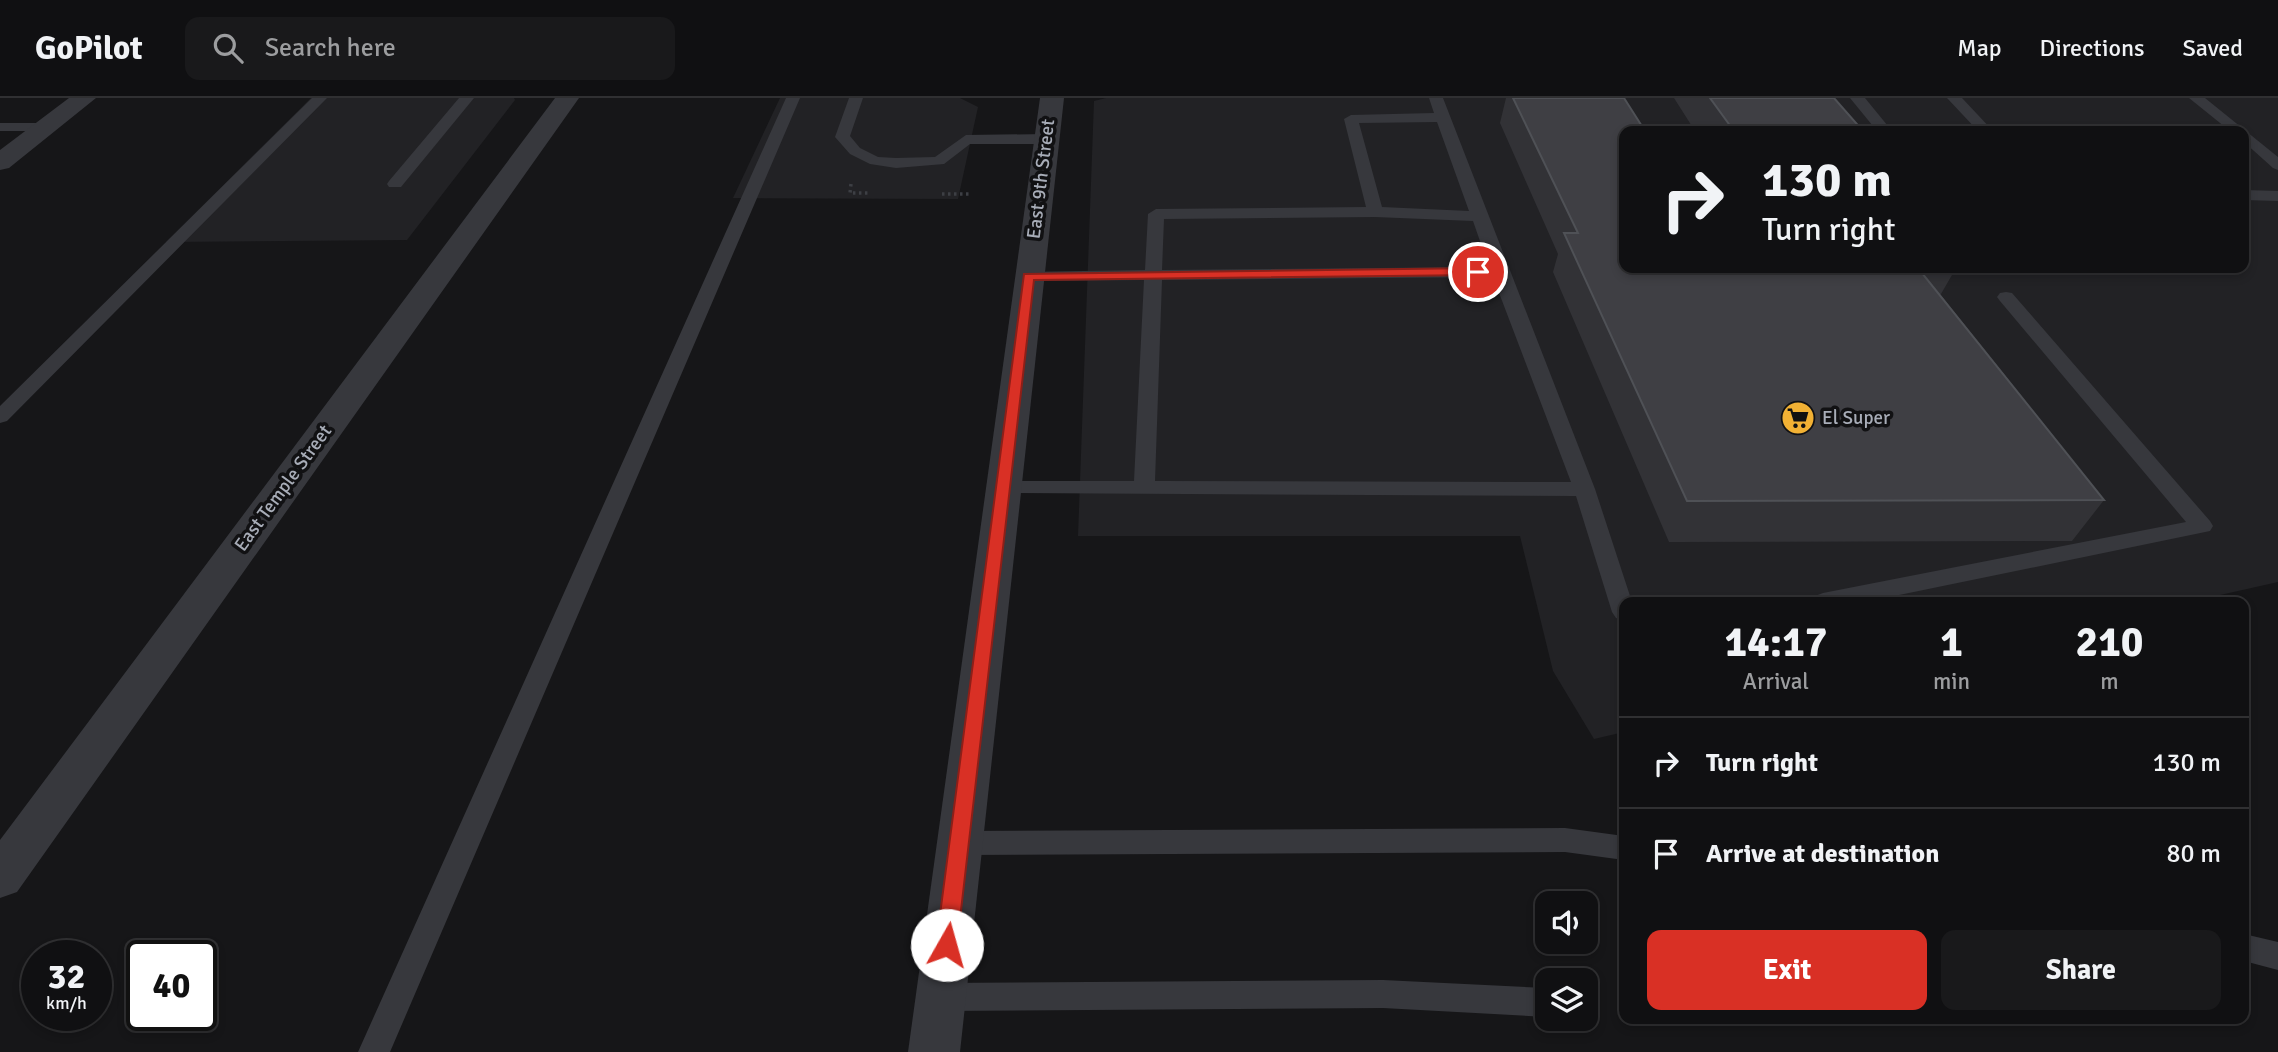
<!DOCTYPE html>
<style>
body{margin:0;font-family:Signika,sans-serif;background:#19191b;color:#f1f3f6;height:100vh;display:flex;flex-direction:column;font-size:26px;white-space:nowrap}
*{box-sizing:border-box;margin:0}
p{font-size:23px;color:#9c9d9f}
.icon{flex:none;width:38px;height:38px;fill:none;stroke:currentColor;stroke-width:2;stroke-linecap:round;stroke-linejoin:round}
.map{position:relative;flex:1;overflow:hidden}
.drawer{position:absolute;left:1619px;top:499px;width:630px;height:427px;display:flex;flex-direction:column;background:#101012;border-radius:14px;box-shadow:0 4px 10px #0003,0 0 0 2px #303032}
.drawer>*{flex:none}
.hud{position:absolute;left:1619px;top:28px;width:630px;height:147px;border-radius:14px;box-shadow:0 4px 10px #0003,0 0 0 2px #303032;background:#101012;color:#f1f3f6;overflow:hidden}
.tools{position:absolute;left:1535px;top:793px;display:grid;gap:14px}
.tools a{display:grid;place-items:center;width:63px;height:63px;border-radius:14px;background:#101012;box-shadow:0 4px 10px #0003,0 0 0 2px #303032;font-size:35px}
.speed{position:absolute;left:21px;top:842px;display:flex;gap:14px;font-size:35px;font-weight:700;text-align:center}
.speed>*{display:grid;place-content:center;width:91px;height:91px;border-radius:50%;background:#101012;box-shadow:0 4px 10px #0003,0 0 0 2px #303032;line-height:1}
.speed small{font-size:18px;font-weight:400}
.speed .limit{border:4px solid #111;border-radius:10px;background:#fff;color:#111}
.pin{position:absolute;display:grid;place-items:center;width:60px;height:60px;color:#fff;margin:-30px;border:4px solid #fff;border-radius:50%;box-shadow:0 2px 7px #0007}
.me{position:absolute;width:77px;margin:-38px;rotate:7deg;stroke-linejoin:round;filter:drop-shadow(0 0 5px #0008)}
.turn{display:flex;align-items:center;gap:24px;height:147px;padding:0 28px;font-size:32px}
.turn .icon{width:91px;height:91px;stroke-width:2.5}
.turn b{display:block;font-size:49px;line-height:60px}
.eta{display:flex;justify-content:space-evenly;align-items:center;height:119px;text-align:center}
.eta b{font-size:42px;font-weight:700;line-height:49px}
.cta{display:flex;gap:14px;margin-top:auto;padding:14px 28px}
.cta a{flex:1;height:80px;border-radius:14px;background:#d93025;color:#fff;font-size:28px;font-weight:700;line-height:80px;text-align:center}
.cta a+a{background:#19191b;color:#f1f3f6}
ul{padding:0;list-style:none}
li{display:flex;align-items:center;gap:21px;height:91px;padding:0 28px;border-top:2px solid #303032}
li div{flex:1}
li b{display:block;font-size:26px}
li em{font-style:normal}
header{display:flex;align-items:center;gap:42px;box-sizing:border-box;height:98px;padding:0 35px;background:#101012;border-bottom:2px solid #303032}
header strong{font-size:33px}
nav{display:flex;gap:38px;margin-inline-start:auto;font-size:24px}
.search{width:490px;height:63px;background:#19191b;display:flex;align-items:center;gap:18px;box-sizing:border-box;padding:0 24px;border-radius:14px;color:#9c9d9f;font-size:26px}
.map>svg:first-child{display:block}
</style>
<header>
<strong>GoPilot</strong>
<div class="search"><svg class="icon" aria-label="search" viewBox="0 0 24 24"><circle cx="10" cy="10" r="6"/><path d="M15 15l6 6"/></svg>Search here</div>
<nav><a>Map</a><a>Directions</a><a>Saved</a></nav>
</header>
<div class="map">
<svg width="2278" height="954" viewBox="0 0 2278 954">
<rect width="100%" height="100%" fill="#161618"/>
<path fill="#222225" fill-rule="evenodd" d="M311,0H514L515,2L407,142L166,144Z
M780,0H960L978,9L958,101L733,100Z
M1106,0H2278V484L2189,504H1624V634L1594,641L1553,573L1520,438H1078L1094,3ZM1624,33H2244V170H1624Z"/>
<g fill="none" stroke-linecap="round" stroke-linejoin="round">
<path stroke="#3d3f44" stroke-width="3.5" stroke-dasharray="2.5 3.5" stroke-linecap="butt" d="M851,86L850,95H870
M942,96H969"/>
<path fill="#37383d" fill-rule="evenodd" d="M312,0H327L7,323L0,325V308Z
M459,0H474L401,89H389L387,86L389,83Z
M786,0H800L390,954H358Z
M849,0H863L850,38L860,50L878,59L896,60L935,59L966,37L1047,36L1055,41L1047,46H970L944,66L896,70L870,66L850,56L835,39Z
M1429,0H1443L1595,391L1632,504H1624V523L1616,520L1612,514L1576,398L996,395L992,390L996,385L1003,383H1134L1144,182L1029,183L1020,178L1023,174L1145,172L1148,116L1156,111L1366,109L1344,21L1351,17L1434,15ZM1437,24L1469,113L1382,109L1359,25ZM1375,119L1473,123L1489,169L1162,172L1164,121ZM1493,179L1571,384L1155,383L1162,182Z
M1850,0H1865L1892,33H1877Z
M1947,0H1962L1993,33H1978Z
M2189,0H2205L2278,59V72L2273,70L2244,44V33H2230Z
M0,25H45L52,29L45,33H0Z
M2244,92L2278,93V103L2244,102Z
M2006,194L2012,195L2210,423L2213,428L2210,433L1865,504H1811L1815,498L1823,495L2186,424L2000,203L1997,199L2000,195Z
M1565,730L1624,738V762L1565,754L959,757L949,753L945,745L949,737L959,733Z
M2244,836L2278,844V872L2244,863Z
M1383,882L1546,890L1547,919L1383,910L940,913L929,909L925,899L929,889L940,885Z"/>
<path fill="#37383d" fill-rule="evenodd" d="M69,0H96L9,70L0,72V52Z
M555,0H579L17,794L0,800V742Z"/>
<path fill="#37383d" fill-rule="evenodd" d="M1040,0H1064L960,954H908Z"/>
</g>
<path fill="#323236" d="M1506,0H1624V170H1956L1941,196H1940L2104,402L2072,443L1669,444L1553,174L1558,156L1500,25Z
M1674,0H1834L1863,33H1695Z"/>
<path fill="#3f3f44" stroke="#4f5156" stroke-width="2" d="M1513,0H1624L1645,33H1624V170H1918L2104,402L1687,403L1564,135H1578Z
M1710,0H1834L1863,33H1734Z"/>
<path fill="#d93025" stroke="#8d1f18" stroke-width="2" d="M1478,170L1484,174L1482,177L1034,182L957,847L954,854L947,857L939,854L936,847L1024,176Z"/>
<defs>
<symbol id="supermarket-disc" viewBox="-11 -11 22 22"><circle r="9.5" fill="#f2b134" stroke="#111113"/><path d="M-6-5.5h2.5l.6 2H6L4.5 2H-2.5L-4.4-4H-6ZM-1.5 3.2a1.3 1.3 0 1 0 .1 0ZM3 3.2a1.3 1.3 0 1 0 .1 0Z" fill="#111"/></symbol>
</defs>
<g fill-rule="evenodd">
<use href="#supermarket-disc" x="1779" y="301" width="38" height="38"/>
</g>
<g text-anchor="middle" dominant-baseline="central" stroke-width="7" stroke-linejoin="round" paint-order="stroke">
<g font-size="19" fill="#a8adb8" stroke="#111113">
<text transform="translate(1041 81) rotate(-83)">East 9th Street</text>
<text transform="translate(283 390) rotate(-54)">East Temple Street</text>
</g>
<g font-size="19" fill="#a8adb8" stroke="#111113" text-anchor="start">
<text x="1822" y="320">El Super</text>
</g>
</g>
</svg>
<div class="tools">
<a><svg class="icon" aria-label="sound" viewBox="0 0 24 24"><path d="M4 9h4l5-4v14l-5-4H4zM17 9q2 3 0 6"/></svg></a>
<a><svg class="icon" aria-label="layers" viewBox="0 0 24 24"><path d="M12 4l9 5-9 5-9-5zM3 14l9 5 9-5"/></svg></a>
</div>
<div class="speed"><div>32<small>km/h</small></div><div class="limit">40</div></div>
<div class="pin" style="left:1478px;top:174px;background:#d93025"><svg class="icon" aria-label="arrive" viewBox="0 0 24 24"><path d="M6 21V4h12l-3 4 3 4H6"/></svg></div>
<svg class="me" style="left:947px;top:847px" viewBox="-20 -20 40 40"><circle r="19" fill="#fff"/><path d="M0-13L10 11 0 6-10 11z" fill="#d93025"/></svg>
<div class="hud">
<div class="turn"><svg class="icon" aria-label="right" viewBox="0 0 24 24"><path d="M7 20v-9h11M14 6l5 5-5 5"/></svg><div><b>130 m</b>Turn right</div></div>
</div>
<section class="drawer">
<div class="eta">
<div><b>14:17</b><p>Arrival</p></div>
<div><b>1</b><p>min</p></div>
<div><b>210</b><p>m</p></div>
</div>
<ul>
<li><svg class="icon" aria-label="right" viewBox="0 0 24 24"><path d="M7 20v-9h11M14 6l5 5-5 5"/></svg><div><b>Turn right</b></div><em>130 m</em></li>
<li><svg class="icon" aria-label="arrive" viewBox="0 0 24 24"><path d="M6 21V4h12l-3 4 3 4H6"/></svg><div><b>Arrive at destination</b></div><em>80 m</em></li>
</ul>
<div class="cta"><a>Exit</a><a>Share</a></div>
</section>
</div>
